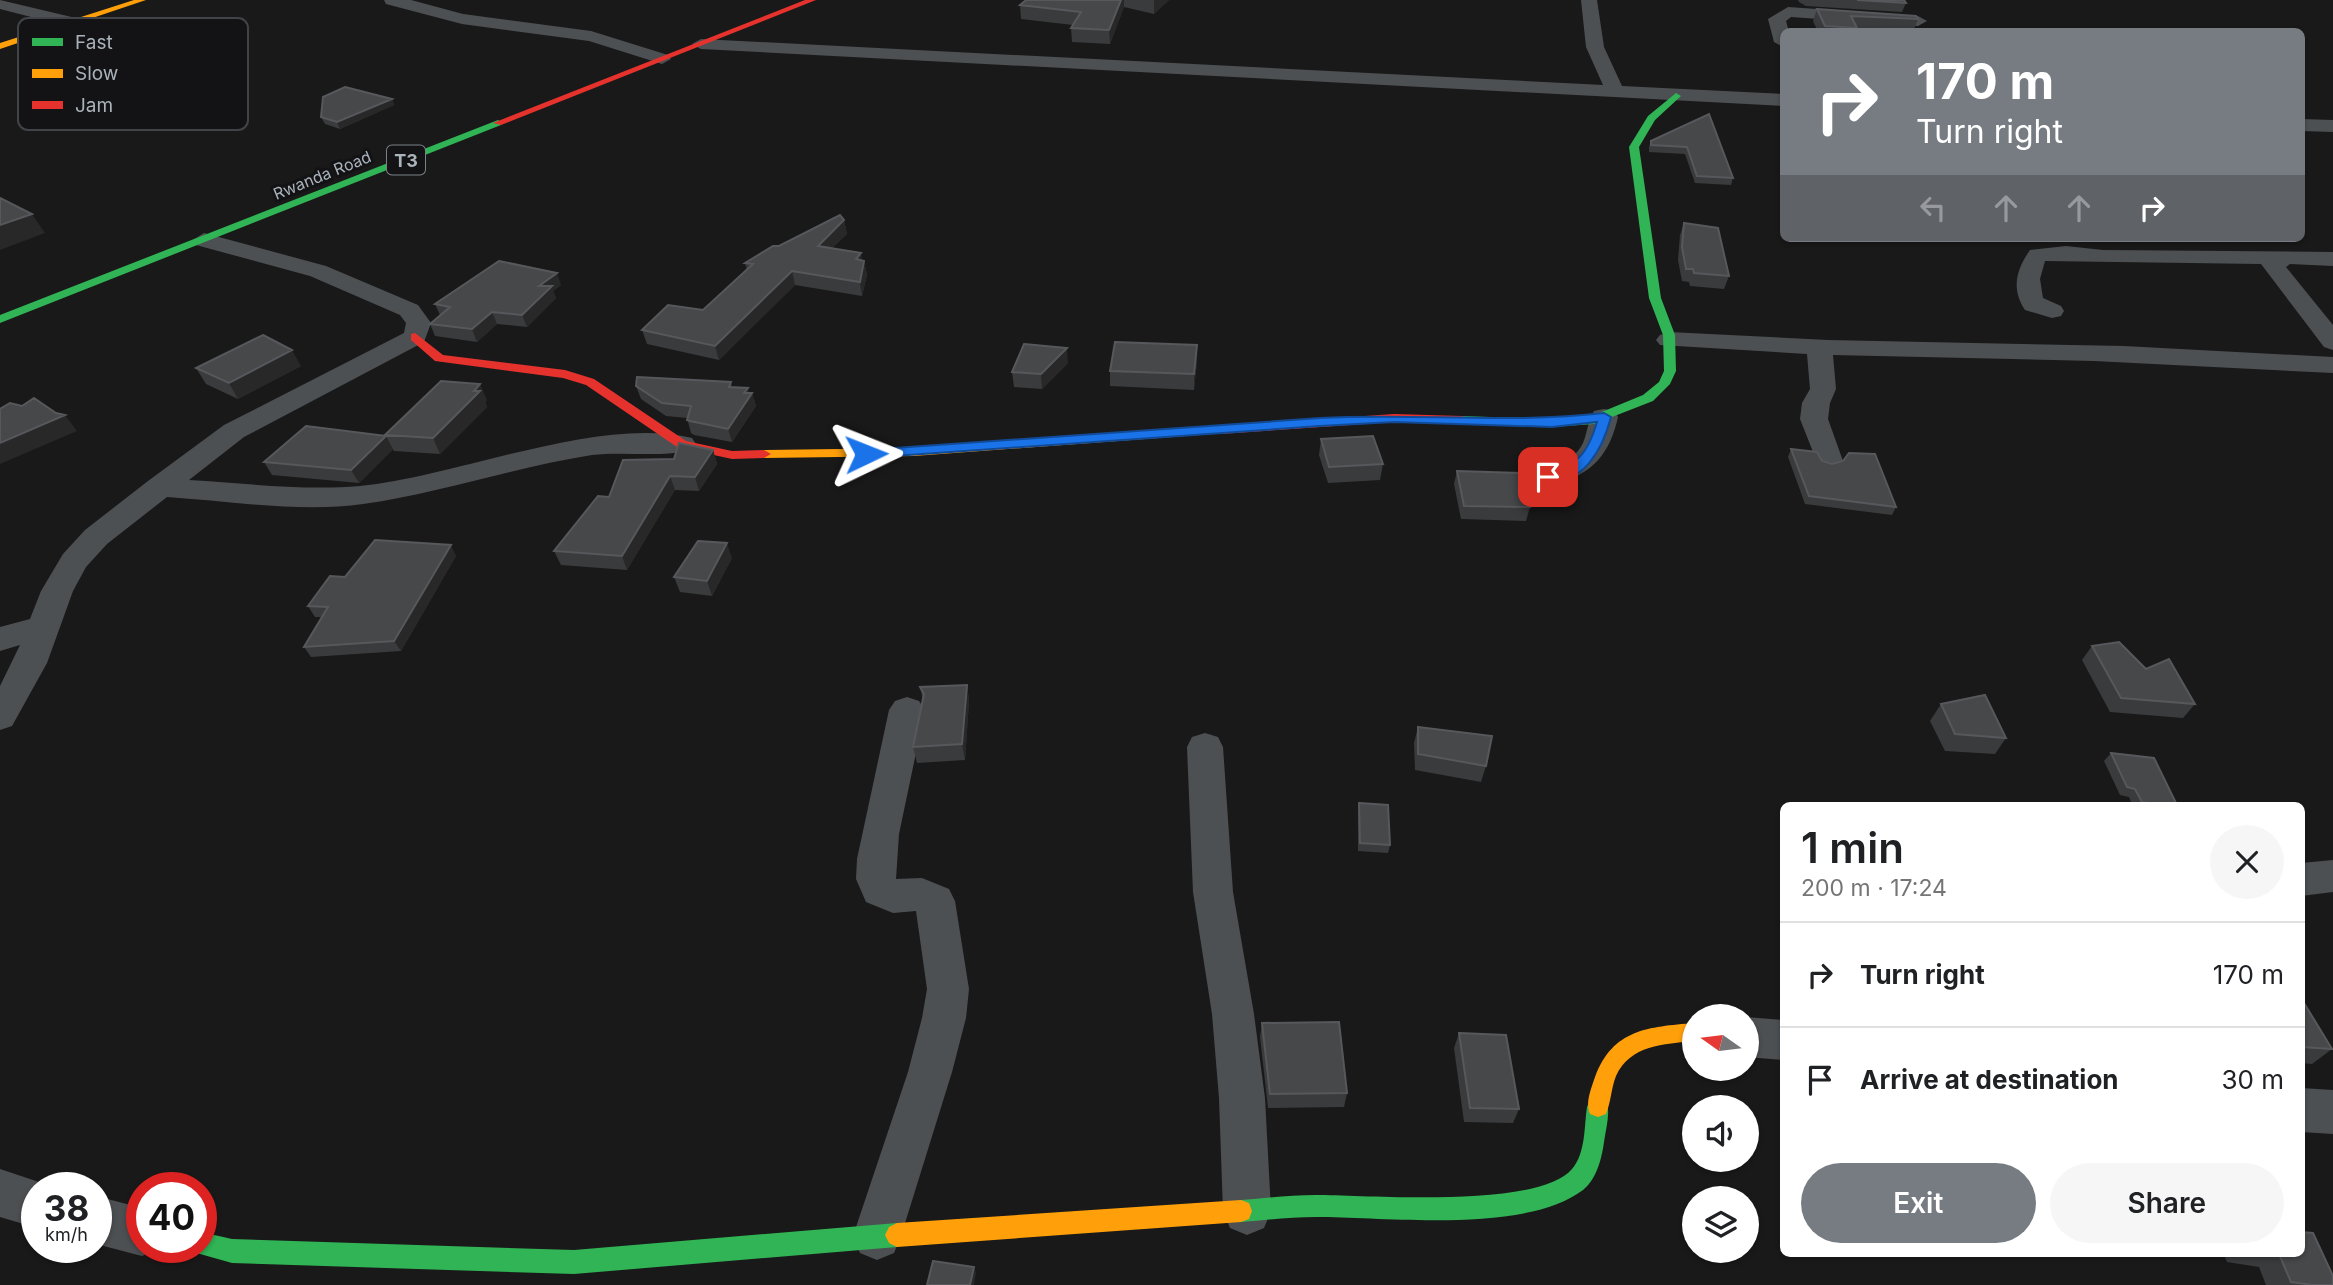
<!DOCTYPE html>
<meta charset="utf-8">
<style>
body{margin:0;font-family:Inter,sans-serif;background:#f6f6f6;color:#202124;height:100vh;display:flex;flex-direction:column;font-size:26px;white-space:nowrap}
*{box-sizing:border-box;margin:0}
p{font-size:23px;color:#757577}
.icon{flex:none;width:38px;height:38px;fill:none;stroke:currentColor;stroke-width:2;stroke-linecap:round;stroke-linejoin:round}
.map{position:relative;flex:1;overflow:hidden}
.drawer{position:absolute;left:1780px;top:802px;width:525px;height:455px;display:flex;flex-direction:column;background:#fff;border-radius:10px;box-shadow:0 2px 5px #0004}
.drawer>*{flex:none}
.top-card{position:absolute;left:1780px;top:28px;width:525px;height:214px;border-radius:10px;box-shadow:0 2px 5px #0004;background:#777c82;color:#fff;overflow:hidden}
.needle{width:46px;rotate:284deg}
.fabs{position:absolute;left:1682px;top:1004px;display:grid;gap:14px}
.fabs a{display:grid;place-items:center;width:77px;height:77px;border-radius:50%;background:#fff;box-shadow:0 2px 5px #0004;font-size:35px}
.speed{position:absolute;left:21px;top:1172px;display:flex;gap:14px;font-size:35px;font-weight:700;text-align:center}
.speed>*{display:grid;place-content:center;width:91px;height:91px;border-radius:50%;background:#fff;box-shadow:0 2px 5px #0004;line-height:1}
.speed small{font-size:18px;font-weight:400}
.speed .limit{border:10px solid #d22;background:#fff;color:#111}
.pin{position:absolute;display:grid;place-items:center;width:60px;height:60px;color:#fff;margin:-30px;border-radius:14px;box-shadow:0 4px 10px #0006}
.me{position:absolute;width:77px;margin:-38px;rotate:88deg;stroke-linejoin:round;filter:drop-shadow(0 0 5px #0008)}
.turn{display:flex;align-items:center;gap:24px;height:147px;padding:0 21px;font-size:32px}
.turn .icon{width:91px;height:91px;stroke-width:2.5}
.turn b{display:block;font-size:49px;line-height:60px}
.lanes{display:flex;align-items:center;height:66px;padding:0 21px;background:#0003;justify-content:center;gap:35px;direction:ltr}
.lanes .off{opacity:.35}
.round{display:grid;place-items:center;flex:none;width:74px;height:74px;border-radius:37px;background:#f6f6f6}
.headline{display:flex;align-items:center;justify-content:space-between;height:119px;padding:0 21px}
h1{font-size:42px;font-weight:600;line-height:52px}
.cta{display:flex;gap:14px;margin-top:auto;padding:14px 21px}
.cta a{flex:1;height:80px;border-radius:42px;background:#777c82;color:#fff;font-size:28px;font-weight:600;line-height:80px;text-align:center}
.cta a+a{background:#f6f6f6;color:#202124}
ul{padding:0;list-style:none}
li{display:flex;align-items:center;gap:21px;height:105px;padding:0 21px;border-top:2px solid #e0e0e0}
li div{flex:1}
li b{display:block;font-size:26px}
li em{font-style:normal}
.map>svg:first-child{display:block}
</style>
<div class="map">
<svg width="2333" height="1285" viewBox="0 0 2333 1285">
<rect width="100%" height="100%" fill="#191919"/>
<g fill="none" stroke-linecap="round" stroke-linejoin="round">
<path fill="#4d5052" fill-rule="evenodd" d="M0,0L80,19L83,23L74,28L0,9Z
M384,0H411L463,14L591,31L668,55L671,59L662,64L589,41L462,24L386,4Z
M1581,0H1597L1604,47L1622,86L1783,94V106L701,49L692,44L701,39L1603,85L1586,47Z
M1788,7L1918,16L1927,21L1918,26L1791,17L1786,21L1789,32H1783V47L1774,42L1768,19Z
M2301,119L2333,120V132L2301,131Z
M204,233L326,266L418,305L431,323L424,342L244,437L189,480C245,483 303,491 360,486C457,477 598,415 692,438L696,444L692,450C660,458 624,451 592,455C515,467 440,493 363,504C302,513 229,501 167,497L107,544L86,567L73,591L47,663L12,726L0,730V686L20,645L0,651V627L30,619L41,591L63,554L85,530L148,481L224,425L404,333L406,323L400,315L310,276L196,245L193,240Z
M2066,246L2103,250L2333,252V266L2290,264L2286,267L2333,325V350L2324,347L2261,264L2045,261L2040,279L2043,298L2061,306L2064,311L2061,316L2052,318L2025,310C2011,289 2016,270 2030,250Z
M1669,332L1828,340L2124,346L2333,357V373L2094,361L1833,355L1836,389L1830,403L1828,419L1843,461L1839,467L1829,470L1819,467L1800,419L1802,403L1810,389L1807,354L1660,345L1656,340L1660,335Z
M1604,409L1614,411L1618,417C1610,453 1593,474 1557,483C1545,486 1536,488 1524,485L1520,479L1524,473C1545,467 1572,466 1583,443C1587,433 1588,421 1594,411Z
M907,697L919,701L925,710L899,834L896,879L922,878L949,889L955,901L969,989L966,1018L952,1072L901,1236L894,1253L877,1260L860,1253L853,1236L908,1072L922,1018L927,989L916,911L893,913L866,902L856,879L857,859L889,710L895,701Z
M1205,733L1218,737L1223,747L1233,892L1254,1014L1265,1098L1271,1211L1264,1228L1247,1235L1230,1228L1223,1211L1219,1098L1212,1014L1193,892L1187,747L1192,737Z
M2333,860V892L2301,896V863Z
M1746,1017L1783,1020V1060L1746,1057Z
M2301,1088L2333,1090V1134L2301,1132Z
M0,1169L54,1187L37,1188V1228L0,1217Z
M96,1196L142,1208V1248L159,1249L142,1256L96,1244Z"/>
<path fill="#30b455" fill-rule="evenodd" d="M1676,93L1681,96L1655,120L1639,147L1661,298L1675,335L1676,371L1670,384L1653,401L1594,424L1552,427L1457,423L1455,420L1462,416L1552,419L1592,416L1643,395L1659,382L1664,371L1663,335L1649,298L1629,147L1648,116Z
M498,120L503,123L501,125L0,323V315Z
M1598,1097L1606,1100C1611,1112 1606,1128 1604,1142C1602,1157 1597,1179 1583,1190C1525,1234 1387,1217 1316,1217C1291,1217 1266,1220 1241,1222L1233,1219L1230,1211L1233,1203L1241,1200C1266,1198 1291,1195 1316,1195C1369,1195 1538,1209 1572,1169C1586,1153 1584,1126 1587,1107L1590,1100Z
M897,1223L905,1227L909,1235L905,1243L897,1247L574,1274L232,1263L193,1252L191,1248H201V1232L232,1239L574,1250Z"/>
<path fill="#ff9f0a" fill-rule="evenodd" d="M134,0H146L0,49V43Z
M1221,426L1228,430L1226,433L914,456L764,458L757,454L764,450L914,448Z
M1694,1023V1041C1664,1044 1630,1045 1616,1076C1611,1089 1611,1102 1606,1114L1598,1117L1590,1114C1585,1103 1591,1089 1595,1077C1613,1029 1648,1027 1694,1023Z
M1241,1200L1249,1203L1252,1211L1249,1219L1241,1222L897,1247L889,1243L885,1235L889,1227L897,1223Z"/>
<path fill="#e5322d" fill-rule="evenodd" d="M805,0H816L501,125L493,123Z
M415,333L443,355L565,370L594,379L686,441L732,451L764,450L771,454L764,458L732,459L677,447L586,385L563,378L435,361L411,340V334Z
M1394,414L1462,416L1469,420L1462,424L1394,422L1221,434L1214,430L1221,426Z"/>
</g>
<path fill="#3a3b3c" d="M1026,0H1169L1154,14L1124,7L1110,44L1072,42L1071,28L1073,25L1021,19L1020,5Z
M1798,0H1904L1906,3L1902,12L1806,6L1799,2Z
M1817,9L1918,19L1913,32L1857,29L1856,32H1818L1813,21Z
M392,99L394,105L340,129L325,124L321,117Z
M1709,114L1733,178L1731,185L1695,183L1685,154L1649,152V147L1651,141Z
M844,220L847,234L832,248L864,261L867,275L862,296L795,285L719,360L647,344L642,330L703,310L747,270L745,263L779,246Z
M1684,223L1729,276L1724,289L1690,286L1689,282L1682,281L1678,260L1680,235Z
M561,285L553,291L556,298L527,327L497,324L477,342L435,336L430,324L440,315L435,304Z
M1197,361L1194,390L1110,386V371Z
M1068,363L1042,389L1014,387L1012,372Z
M301,366L238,399L206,384L196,368Z
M731,382L732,387L752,393L756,406L732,442L694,435L691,433L687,418L666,416L641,399L636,386Z
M487,400L485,402L487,407L440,454L394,451L393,449L359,483L272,475L264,462L386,436L385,435Z
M1321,439L1383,464L1380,480L1328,483L1319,455Z
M1791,449L1822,461L1896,507L1892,515L1805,504L1788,457Z
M713,450L717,464L699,491L675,490L627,570L561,565L554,551L609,497L674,459Z
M1457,471L1530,507L1526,521L1461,519L1454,484Z
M456,556L401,651L311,657L304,647L322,617H315L308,606L345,577Z
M732,558L712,596L680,592L674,577Z
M2092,646L2146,669L2195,704L2183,718L2110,712L2082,660Z
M967,685L969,701L965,760L917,763L913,747L923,701L920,687Z
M1941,704L2006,738L1995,754L1945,751L1930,721Z
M1418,727L1486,766L1481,782L1415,770L1414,743Z
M2111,753L2177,805H2132L2129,797L2120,795L2104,761Z
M1359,803L1390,845L1388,853L1358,851V811Z
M2301,998L2332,1049L2312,1064L2301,1063Z
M1262,1023L1347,1093L1344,1107L1268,1108L1260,1037Z
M1459,1033L1519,1109L1513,1123L1464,1122L1454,1048Z
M2223,1253H2301L2333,1285H2266L2259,1267L2227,1262Z"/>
<path fill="#282829" d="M1121,0H1124V7L1110,44L1109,30Z
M1154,0H1169L1154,14Z
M392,99L394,105L340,129L337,122Z
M32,214L45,233L0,250V225Z
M844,220L847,234L821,259L818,246Z
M861,253L863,265L864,261L867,275L862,296L856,259Z
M792,271L795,285L719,360L715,346Z
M557,273L561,285L553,291L556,298L527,327L522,315L539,286Z
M492,312L497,324L477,342L472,329Z
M1197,345V361L1194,390V374Z
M1067,348L1068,363L1042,389L1041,374Z
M292,350L301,366L238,399L229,383Z
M480,384L487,400L485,402L487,407L440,454L433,438Z
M748,388L750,396L752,393L756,406L732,442L728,429Z
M65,415L77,431L0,464V443Z
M386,436L393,449L359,483L351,470Z
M713,450L717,464L699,491L695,477Z
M670,476L675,490L627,570L622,556Z
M727,543L732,558L712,596L707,581Z
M451,545L456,556L401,651L394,641Z
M967,685L969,701L965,760L962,744Z
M974,1267L976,1273L974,1285H970Z"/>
<path fill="#46484a" stroke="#56585c" stroke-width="2" d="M1026,0H1121L1109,30L1071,28L1081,12L1020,5Z
M1857,0H1904L1906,3Z
M1817,9L1916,16L1918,19L1851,16L1857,28L1825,26Z
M345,87L392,99L337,122L321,117L323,97Z
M1709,114L1733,178L1697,176L1687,147L1651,145V141Z
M0,198L32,214L0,225Z
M840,215L844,220L818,246L861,253L856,259L864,261L860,282L792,271L715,346L642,330L668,305L703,310L753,264L745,263L773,246H779Z
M1684,223L1718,228L1729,276L1694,273L1693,269H1686L1682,247Z
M499,261L557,273L539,286H552L522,315L492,312L472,329L430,324L450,307L435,304Z
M263,335L292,350L229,383L196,368Z
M1115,342L1197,345L1194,374L1110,371Z
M1024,344L1067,348L1041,374L1012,372Z
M637,377L731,382L729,387L748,388L744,393H752L728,429L690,421L687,420L691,406L662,403L636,386Z
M441,381L480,384L474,391H480L433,438L385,435Z
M34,398L56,413L65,415L0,443V409L10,403L22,406Z
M306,426L386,436L351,470L264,462Z
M1373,436L1383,464L1329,467L1321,439Z
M679,443L713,450L695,477L670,476L622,556L554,551L598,496L609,497L623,460L674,459Z
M1791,449L1817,452L1822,461L1832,464L1843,461L1849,453L1875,454L1896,507L1809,496Z
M1457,471L1520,473L1530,507L1464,506Z
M375,540L451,545L394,641L304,647L328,607L308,606L330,576L345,577Z
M698,541L727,543L707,581L674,577Z
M2119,642L2146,669L2169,659L2195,704L2121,698L2092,646Z
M967,685L962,744L913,747L924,694L920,687Z
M1985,695L2006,738L1955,734L1941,704Z
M1418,727L1492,736L1486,766L1418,754Z
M2111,753L2154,758L2177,805H2164L2142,802L2135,789L2127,787Z
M1359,803L1388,805L1390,845L1360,843Z
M2301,998L2332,1049L2301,1047Z
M1339,1022L1347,1093L1270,1094L1262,1023Z
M1459,1033L1506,1035L1519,1109L1470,1108Z
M2301,1232L2313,1233L2333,1276V1285H2313L2291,1282L2279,1254L2272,1253H2301Z
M933,1261L974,1267L970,1285H927Z"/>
<path fill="#1a73e8" stroke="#114b97" stroke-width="2" d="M1604,413L1611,417C1603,448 1583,488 1543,480V474C1577,465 1587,456 1597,422L1552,427L1394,422L1320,426L866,458L859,454L866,450L1320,418C1415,413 1510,424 1604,413Z"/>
<g text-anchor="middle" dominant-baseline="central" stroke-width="6" stroke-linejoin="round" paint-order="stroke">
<g font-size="16" fill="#aab2ba" stroke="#131315">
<text transform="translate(322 175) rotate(-22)">Rwanda Road</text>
</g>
<rect fill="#131315" stroke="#7d8288" stroke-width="2" x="387" y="145.5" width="38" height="29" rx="5"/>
<g font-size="18" font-weight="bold" fill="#aab2ba">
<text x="406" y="160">T3</text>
</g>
</g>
<rect x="18" y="18" width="230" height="112" rx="10" fill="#131315" stroke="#404347" stroke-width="2"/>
<rect x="32" y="38" width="31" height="8" fill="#30b455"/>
<rect x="32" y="69" width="31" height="9" fill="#ff9f0a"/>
<rect x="32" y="101" width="31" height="8" fill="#e5322d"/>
<g font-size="19" fill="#aab2ba">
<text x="75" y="49">Fast</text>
<text x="75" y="80">Slow</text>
<text x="75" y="112">Jam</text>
</g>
</svg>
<div class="fabs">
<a><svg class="needle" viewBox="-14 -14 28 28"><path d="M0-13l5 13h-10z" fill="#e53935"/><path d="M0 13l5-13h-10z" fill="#757577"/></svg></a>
<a><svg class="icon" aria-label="sound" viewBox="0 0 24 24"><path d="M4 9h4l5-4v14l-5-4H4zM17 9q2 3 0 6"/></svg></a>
<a><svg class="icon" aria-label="layers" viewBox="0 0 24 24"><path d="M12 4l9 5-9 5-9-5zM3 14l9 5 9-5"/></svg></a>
</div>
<div class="speed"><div>38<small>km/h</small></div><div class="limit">40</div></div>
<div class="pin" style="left:1548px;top:477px;background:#d93025"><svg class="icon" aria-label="arrive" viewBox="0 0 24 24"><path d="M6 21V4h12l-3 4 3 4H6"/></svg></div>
<svg class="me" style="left:866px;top:454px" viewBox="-20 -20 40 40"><path d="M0-17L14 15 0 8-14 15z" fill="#1a73e8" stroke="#fff" stroke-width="4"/></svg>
<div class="top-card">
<div class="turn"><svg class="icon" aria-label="right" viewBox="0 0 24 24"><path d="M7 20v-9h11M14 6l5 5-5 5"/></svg><div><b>170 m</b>Turn right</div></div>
<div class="lanes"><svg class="icon off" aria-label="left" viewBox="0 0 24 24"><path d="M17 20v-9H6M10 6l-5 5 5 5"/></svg><svg class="icon off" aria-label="ahead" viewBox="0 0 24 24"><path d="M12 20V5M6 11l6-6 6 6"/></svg><svg class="icon off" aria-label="ahead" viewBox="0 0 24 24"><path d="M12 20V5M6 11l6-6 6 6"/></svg><svg class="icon" aria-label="right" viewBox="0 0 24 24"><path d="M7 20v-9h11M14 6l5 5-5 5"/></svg></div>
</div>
<section class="drawer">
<div class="headline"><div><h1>1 min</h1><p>200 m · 17:24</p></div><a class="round"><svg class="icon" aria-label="close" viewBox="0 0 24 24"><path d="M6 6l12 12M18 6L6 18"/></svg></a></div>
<ul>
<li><svg class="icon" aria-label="right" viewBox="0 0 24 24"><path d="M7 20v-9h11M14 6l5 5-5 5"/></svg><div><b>Turn right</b></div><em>170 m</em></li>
<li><svg class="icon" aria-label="arrive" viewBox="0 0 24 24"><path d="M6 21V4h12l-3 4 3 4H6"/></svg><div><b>Arrive at destination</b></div><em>30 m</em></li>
</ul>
<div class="cta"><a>Exit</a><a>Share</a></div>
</section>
</div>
